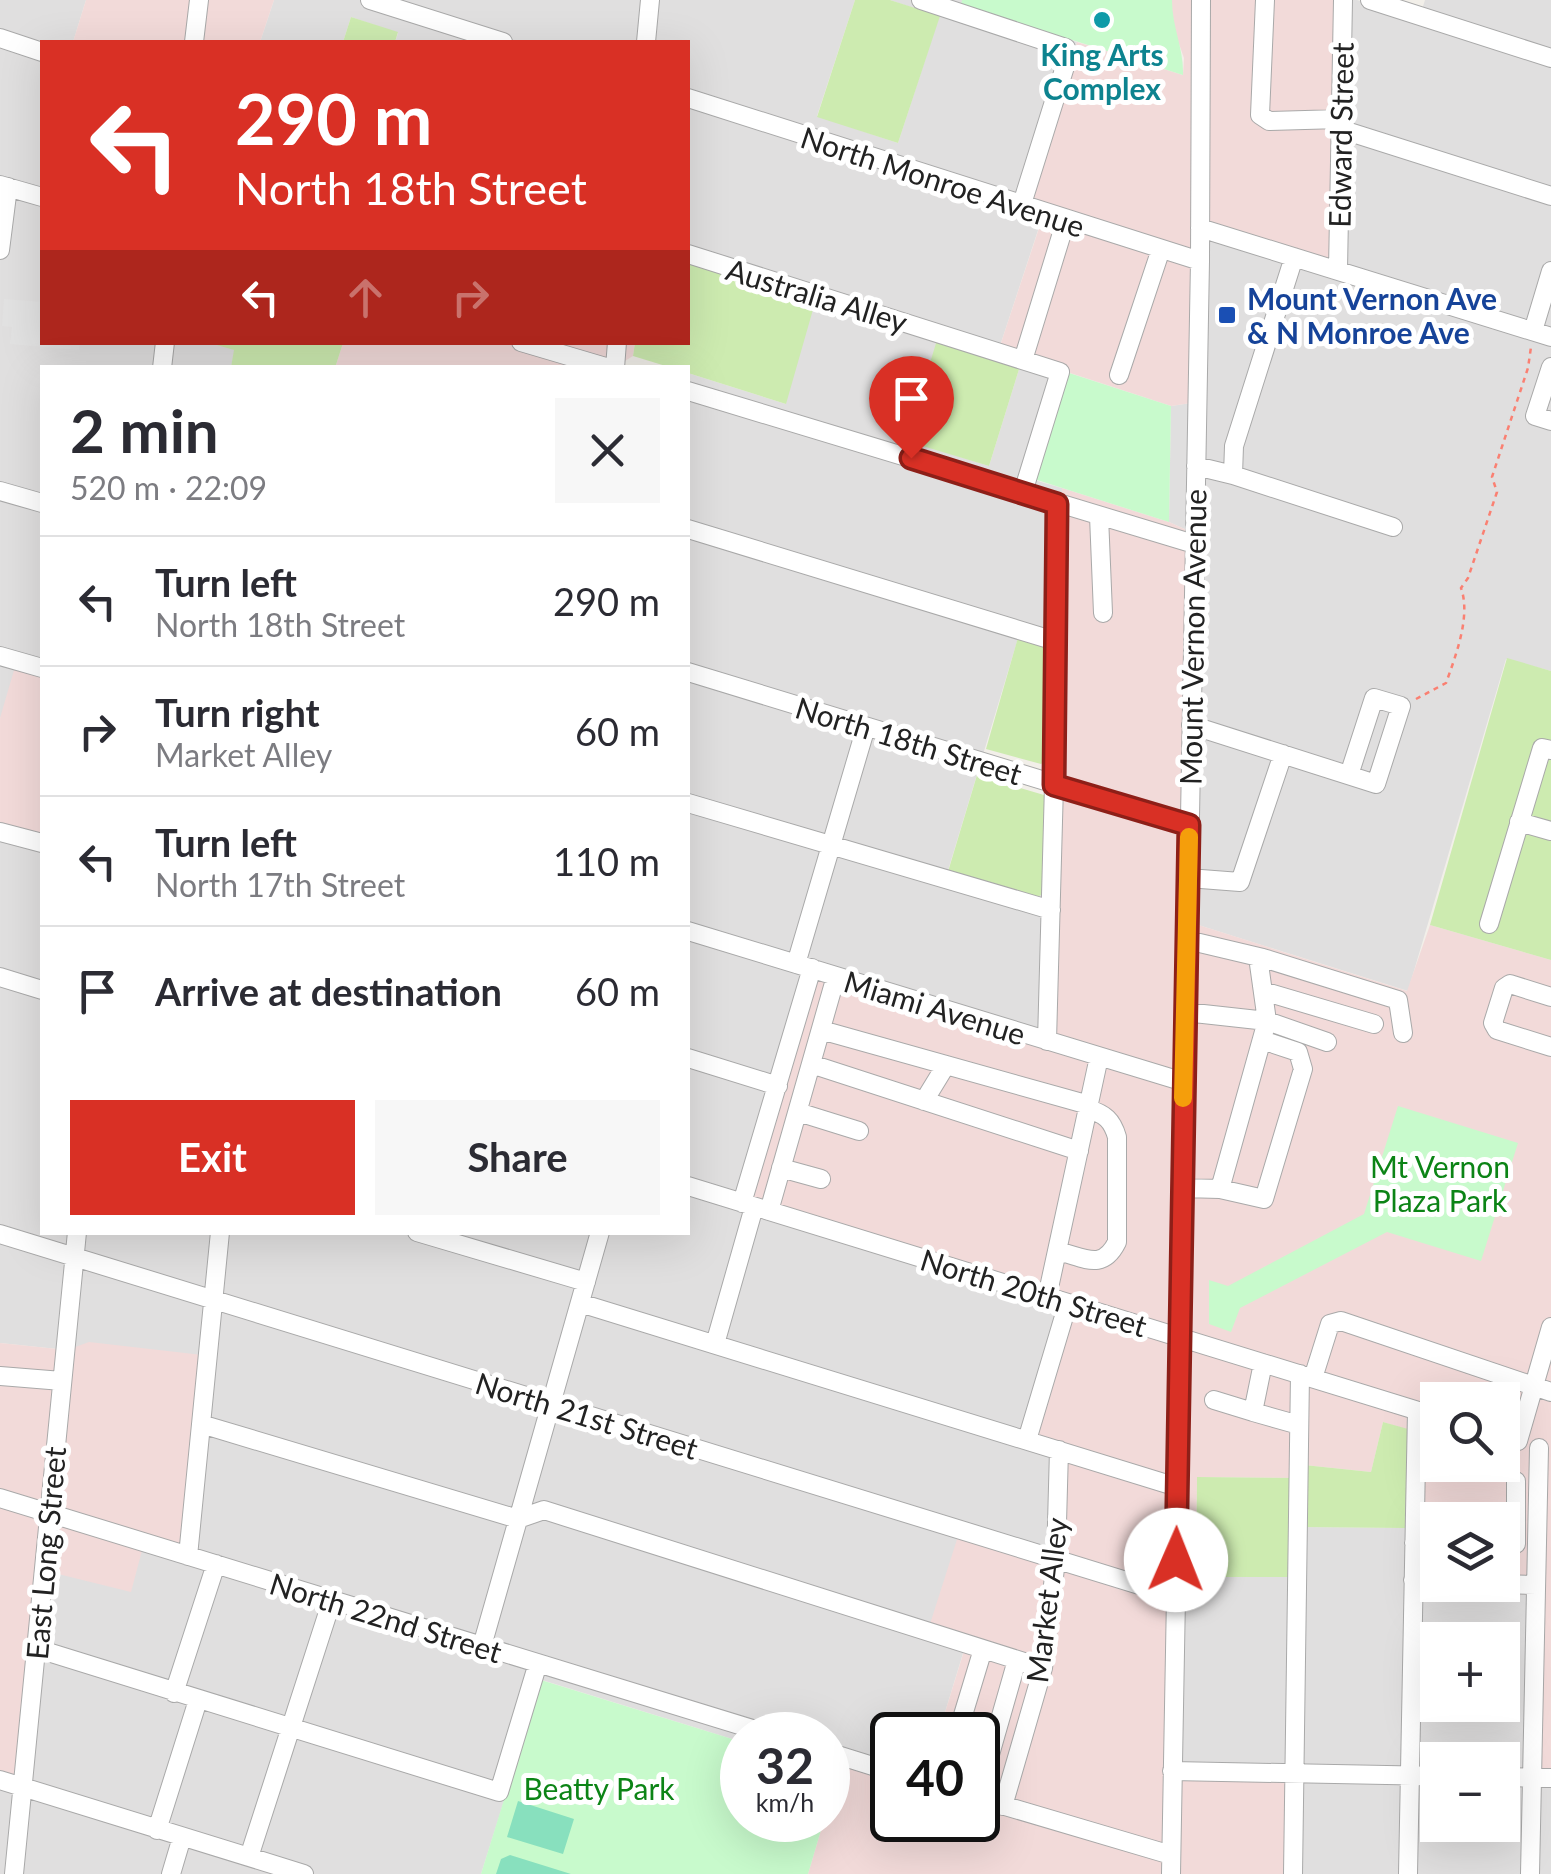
<!DOCTYPE html>
<meta charset="utf-8">
<style>
body{margin:0;font-family:Lato,sans-serif;background:#f7f7f7;color:#2b2b33;height:100vh;display:flex;flex-direction:column;font-size:38px;white-space:nowrap}
*{box-sizing:border-box;margin:0}
p{font-size:32px;color:#7c7c81}
.icon{flex:none;width:55px;height:55px;fill:none;stroke:currentColor;stroke-width:2;stroke-linecap:round;stroke-linejoin:round}
.map{position:relative;flex:1;overflow:hidden}
.details{position:absolute;left:40px;top:365px;width:650px;height:870px;display:flex;flex-direction:column;background:#fff;border-radius:0px;box-shadow:0 10px 40px #0002}
.details>*{flex:none}
.banner{position:absolute;left:40px;top:40px;width:650px;height:305px;border-radius:0px;box-shadow:0 10px 40px #0002;background:#d93025;color:#fff;overflow:hidden}
.controls{position:absolute;left:1420px;top:1382px;display:grid;gap:20px}
.controls a{display:grid;place-items:center;width:100px;height:100px;border-radius:0px;background:#fff;box-shadow:0 10px 40px #0002;font-size:50px}
.speed{position:absolute;left:720px;top:1712px;display:flex;gap:20px;font-size:50px;font-weight:700;text-align:center}
.speed>*{display:grid;place-content:center;width:130px;height:130px;border-radius:50%;background:#fff;box-shadow:0 10px 40px #0002;line-height:1}
.speed small{font-size:25px;font-weight:400}
.speed .limit{border:5px solid #111;border-radius:15px;background:#fff;color:#111}
.pin{position:absolute;display:grid;place-items:center;width:85px;height:85px;color:#fff;margin:-102px -42px;border-radius:50% 50% 50% 0;rotate:-45deg;box-shadow:0 0 10px #0007}
.pin .icon{rotate:45deg}
.me{position:absolute;width:110px;margin:-55px;rotate:1deg;stroke-linejoin:round;filter:drop-shadow(0 0 8px #0008)}
.turn{display:flex;align-items:center;gap:35px;height:210px;padding:0 30px;font-size:45px}
.turn .icon{width:130px;height:130px;stroke-width:2.5}
.turn b{display:block;font-size:70px;line-height:85px}
.lanes{display:flex;align-items:center;height:95px;padding:0 30px;background:#0003;justify-content:center;gap:50px;direction:ltr}
.lanes .off{opacity:.35}
.round{display:grid;place-items:center;flex:none;width:105px;height:105px;border-radius:0px;background:#f7f7f7}
.head{display:flex;align-items:center;justify-content:space-between;height:170px;padding:0 30px}
h1{font-size:60px;font-weight:700;line-height:75px}
.action{display:flex;gap:20px;margin-top:auto;padding:20px 30px}
.action a{flex:1;height:115px;border-radius:0px;background:#d93025;color:#fff;font-size:40px;font-weight:700;line-height:115px;text-align:center}
.action a+a{background:#f7f7f7;color:#2b2b33}
ul{padding:0;list-style:none}
li{display:flex;align-items:center;gap:30px;height:130px;padding:0 30px;border-top:2px solid #e1e1e2}
li div{flex:1}
li b{display:block;font-size:38px}
li em{font-style:normal}
.map>svg:first-child{display:block}
</style>
<div class="map">
<svg width="1551" height="1874" viewBox="0 0 1551 1874">
<rect width="100%" height="100%" fill="#f2efe9"/>
<path fill="#e0dfdf" fill-rule="evenodd" d="M0,0H86L73,42H42V342H210L235,350L231,367L42,368V668L0,718Z
M274,0H855L817,116L898,143L939,17L890,0H962V5L1077,42L1022,208L1043,215L996,358L907,440L989,466L1020,366L1065,379L1034,480L1062,488L1059,613L1042,643L1019,635L947,874L1045,893L1070,1304L1058,1453L1055,1556L968,1637L938,1735H892V1774L851,1762L839,1772L828,1769V1735H742V1742L542,1680L481,1874H0V1780L67,1350L0,1343V831L42,844V1232H688V373L786,404L688,260V42H395L398,33L351,17L343,42H260Z
M1345,0H1357L1419,19L1425,0H1551V671L1506,659L1408,991L1189,922L1198,535L1169,522L1171,406L1198,402L1201,236Z
M1297,1527L1417,1528L1415,1587L1534,1595L1551,1776V1874H1292L1175,1769L1177,1577L1297,1576ZM1438,1640H1502V1705H1438ZM1438,1760H1502V1825H1438Z"/>
<path fill="#f2dad9" fill-rule="evenodd" d="M86,0H274L260,42H73Z
M1172,0H1345L1338,276L1201,237L1198,402L1171,406L1067,372L996,358L1043,216L1022,208L1077,42L1183,75L1184,58L1172,24Z
M343,343H635L633,356L615,367L574,359L571,368H335Z
M1062,488L1169,522L1198,535L1189,922L1407,991L1430,925L1551,960V1776H1534V1595L1415,1587L1416,1528H1405L1408,1430L1383,1422L1371,1472L1304,1465L1303,1478L1197,1477L1196,1577H1177L1175,1769L1293,1772L1292,1874H808L824,1820H828V1809L839,1772L850,1762L892,1774V1820H978V1735H938L968,1638L930,1624L960,1530L1054,1555L1058,1454L1032,1436L1070,1304L741,1205L812,970L1049,1045L1048,800L1042,643L1059,612ZM1438,1400H1502V1465H1438ZM1438,1520H1502V1585H1438Z
M17,660L42,668V844L0,831V718Z
M89,1342L211,1356L190,1557L144,1543L131,1592L46,1571L27,1789L0,1780V1343L67,1350Z"/>
<path fill="#cdebb0" d="M855,0H890L940,16L898,143L817,117Z
M351,17L398,32L395,42H343Z
M688,260L816,299L786,404L688,373V368L669,367L633,356L635,343L688,342Z
M937,340L1020,366L989,466L906,441Z
M210,343H343L335,368L231,367L234,350Z
M1019,634L1042,643L1048,652L1047,760L1041,764L986,749Z
M1507,658L1551,671V960L1430,925Z
M977,775L1044,795L1048,800L1045,893L1035,898L947,875Z
M1383,1422L1408,1429L1405,1528L1298,1527V1577H1196L1197,1477L1302,1478L1304,1465L1371,1472Z"/>
<path fill="#c8facc" d="M962,0H1172C1172,28 1184,48 1183,75L961,5Z
M1066,372L1171,406L1169,522L1034,479Z
M1398,1106L1518,1143L1481,1261L1387,1232L1240,1308L1231,1332L1209,1324V1280L1228,1286L1364,1214Z
M541,1680L742,1742V1820H824L808,1874H481Z"/>
<path fill="#88e0be" d="M518,1801L574,1819L563,1854L507,1837Z
M510,1855L571,1874H496L501,1859Z"/>
<path fill="#e2e2e2" d="M4,299L42,302V342L80,343L79,350L10,344L12,327L2,326Z"/>
<g fill="none" stroke-linecap="round" stroke-linejoin="round">
<defs>
<path id="minor" d="M370,0L503,42
M921,0L1066,48L1068,57L1021,207
M1265,0L1260,115L1269,121L1340,119
M1370,0L1551,58
M0,38L42,52
M194,42L199,0
M646,42L650,0
M688,98L1200,261
M1340,129L1551,196
M0,185L42,197
M1200,228L1551,337
M0,250L8,187
M688,254L1060,372L1023,492
M1338,270L1343,0
M1533,331L1551,271
M521,342L609,368
M1023,360L1066,220
M1551,367L1535,416L1551,421
M162,368L165,342
M615,368L617,342
M1119,375L1161,249
M688,391L1194,544
M1196,466L1233,475L1393,527
M1233,475L1234,446L1294,257
M0,491L42,503
M1099,516L1103,613
M688,529L1055,641
M0,656L42,668
M688,672L1189,825
M1191,725L1376,784L1401,706L1374,698L1349,775
M688,803L1051,910
M1519,822L1551,831
M0,832L42,843
M1188,878L1240,882L1283,754
M1489,924L1542,748L1551,750
M688,931L1184,1082
M1187,940L1263,958L1398,1000L1403,1033
M1258,957L1267,1021L1327,1042
M796,964L866,727
M0,977L42,990
M1263,991L1374,1024
M1551,997L1510,984L1504,988L1493,1023L1497,1030L1551,1047
M821,1030L1089,1105
M1047,1041L1054,785L1057,504
M688,1058L778,1086
M811,1064L1079,1151
M924,1101L946,1065
M798,1112L859,1131
M781,1168L821,1179
M688,1186L1438,1417
M1182,1188L1220,1189L1267,1021L1185,1012
M1220,1189L1264,1199L1303,1069L1298,1052L1262,1040
M742,1203L812,968
M769,1211L836,976
M417,1232L586,1282
M0,1234L1175,1596
M1057,1251C1084,1257 1102,1272 1117,1242V1137C1112,1120 1105,1114 1088,1109
M1047,1297L1099,1057
M580,1303L1177,1487
M715,1344L754,1207
M0,1376L62,1381
M1313,1378L1330,1324L1341,1321L1551,1392
M1214,1400L1253,1412L1263,1363
M1253,1412L1299,1425
M201,1424L518,1519L544,1510L1043,1668
M1027,1440L1068,1303
M1518,1441L1551,1327
M1516,1481V1544
M0,1498L772,1735
M1414,1543H1438
M188,1556L220,1232
M1413,1580L1438,1581
M1502,1584L1536,1585
M482,1646L600,1232
M35,1648L499,1792L538,1663
M174,1693L216,1564
M957,1735L983,1649
M828,1752L892,1772
M978,1770L985,1772L1017,1660
M1172,1771L1438,1776
M1502,1777L1551,1778
M0,1780L304,1874
M978,1798L1171,1855
M1003,1806L1043,1668L1056,1560L1059,1450
M157,1830L198,1700
M249,1857L332,1600
M14,1874L77,1232
M171,1874L182,1837
M1171,1874L1200,261L1201,0
M1293,1874L1300,1374
M1408,1874L1417,1411
M1530,1874L1539,1448"/>
</defs>
<use href="#minor" stroke="#a9a9a9" stroke-width="20"/>
<path stroke="#fa8072" stroke-width="2.5" stroke-dasharray="5 5" stroke-linecap="butt" d="M1416,699L1446,683C1456,655 1471,616 1461,588L1468,578L1497,492L1492,477L1528,368L1531,347"/>
<use href="#minor" stroke="#fff" stroke-width="18"/>
</g>
<g fill="none" stroke-linecap="round" stroke-linejoin="round">
<defs>
<path id="route" d="M911,458L1057,504L1054,785L1189,825L1176,1560"/>
</defs>
<use href="#route" stroke="#8d1f18" stroke-width="25"/>
<use href="#route" stroke="#d93025" stroke-width="18"/>
<path stroke="#f59e0b" stroke-width="18" d="M1183,1098L1189,837"/>
</g>
<circle fill="#0f9aa8" stroke="#fff" stroke-width="4" cx="1102" cy="20" r="10"/>
<rect fill="#1a4fb4" stroke="#fff" stroke-width="4" x="1217" y="305" width="20" height="20" rx="5"/>
<g text-anchor="middle" dominant-baseline="central" stroke-width="10" stroke-linejoin="round" paint-order="stroke">
<g font-size="30" font-weight="bold" fill="#0d838f" stroke="#fff">
<text x="1102" y="54">King Arts<tspan x="1102" dy="34">Complex</tspan></text>
</g>
<g font-size="30" fill="#222" stroke="#fff">
<text transform="translate(1340 135) rotate(-89)">Edward Street</text>
<text transform="translate(943 181) rotate(18)">North Monroe Avenue</text>
<text transform="translate(817 295) rotate(17)">Australia Alley</text>
<text transform="translate(1192 637) rotate(-89)">Mount Vernon Avenue</text>
<text transform="translate(909 740) rotate(17)">North 18th Street</text>
<text transform="translate(935 1007) rotate(17)">Miami Avenue</text>
<text transform="translate(1034 1292) rotate(17)">North 20th Street</text>
<text transform="translate(587 1415) rotate(17)">North 21st Street</text>
<text transform="translate(45 1553) rotate(-85)">East Long Street</text>
<text transform="translate(1046 1600) rotate(-83)">Market Alley</text>
<text transform="translate(386 1617) rotate(17)">North 22nd Street</text>
</g>
<g font-size="30" font-weight="bold" fill="#164399" stroke="#fff" text-anchor="start">
<text x="1247" y="298">Mount Vernon Ave<tspan x="1247" dy="34">&amp; N Monroe Ave</tspan></text>
</g>
<g font-size="30" fill="#0c8416" stroke="#fff">
<text x="1440" y="1166">Mt Vernon<tspan x="1440" dy="34">Plaza Park</tspan></text>
<text x="599" y="1788">Beatty Park</text>
</g>
</g>
</svg>
<div class="controls">
<a><svg class="icon" aria-label="search" viewBox="0 0 24 24"><circle cx="10" cy="10" r="6"/><path d="M15 15l6 6"/></svg></a>
<a><svg class="icon" aria-label="layers" viewBox="0 0 24 24"><path d="M12 4l9 5-9 5-9-5zM3 14l9 5 9-5"/></svg></a>
<a>+</a>
<a>−</a>
</div>
<div class="speed"><div>32<small>km/h</small></div><div class="limit">40</div></div>
<div class="pin" style="left:911px;top:458px;background:#d93025"><svg class="icon" aria-label="arrive" viewBox="0 0 24 24"><path d="M6 21V4h12l-3 4 3 4H6"/></svg></div>
<svg class="me" style="left:1176px;top:1560px" viewBox="-20 -20 40 40"><circle r="19" fill="#fff"/><path d="M0-13L10 11 0 6-10 11z" fill="#d93025"/></svg>
<div class="banner">
<div class="turn"><svg class="icon" aria-label="left" viewBox="0 0 24 24"><path d="M17 20v-9H6M10 6l-5 5 5 5"/></svg><div><b>290 m</b>North 18th Street</div></div>
<div class="lanes"><svg class="icon" aria-label="left" viewBox="0 0 24 24"><path d="M17 20v-9H6M10 6l-5 5 5 5"/></svg><svg class="icon off" aria-label="ahead" viewBox="0 0 24 24"><path d="M12 20V5M6 11l6-6 6 6"/></svg><svg class="icon off" aria-label="right" viewBox="0 0 24 24"><path d="M7 20v-9h11M14 6l5 5-5 5"/></svg></div>
</div>
<section class="details">
<div class="head"><div><h1>2 min</h1><p>520 m · 22:09</p></div><a class="round"><svg class="icon" aria-label="close" viewBox="0 0 24 24"><path d="M6 6l12 12M18 6L6 18"/></svg></a></div>
<ul>
<li><svg class="icon" aria-label="left" viewBox="0 0 24 24"><path d="M17 20v-9H6M10 6l-5 5 5 5"/></svg><div><b>Turn left</b><p>North 18th Street</p></div><em>290 m</em></li>
<li><svg class="icon" aria-label="right" viewBox="0 0 24 24"><path d="M7 20v-9h11M14 6l5 5-5 5"/></svg><div><b>Turn right</b><p>Market Alley</p></div><em>60 m</em></li>
<li><svg class="icon" aria-label="left" viewBox="0 0 24 24"><path d="M17 20v-9H6M10 6l-5 5 5 5"/></svg><div><b>Turn left</b><p>North 17th Street</p></div><em>110 m</em></li>
<li><svg class="icon" aria-label="arrive" viewBox="0 0 24 24"><path d="M6 21V4h12l-3 4 3 4H6"/></svg><div><b>Arrive at destination</b></div><em>60 m</em></li>
</ul>
<div class="action"><a>Exit</a><a>Share</a></div>
</section>
</div>
